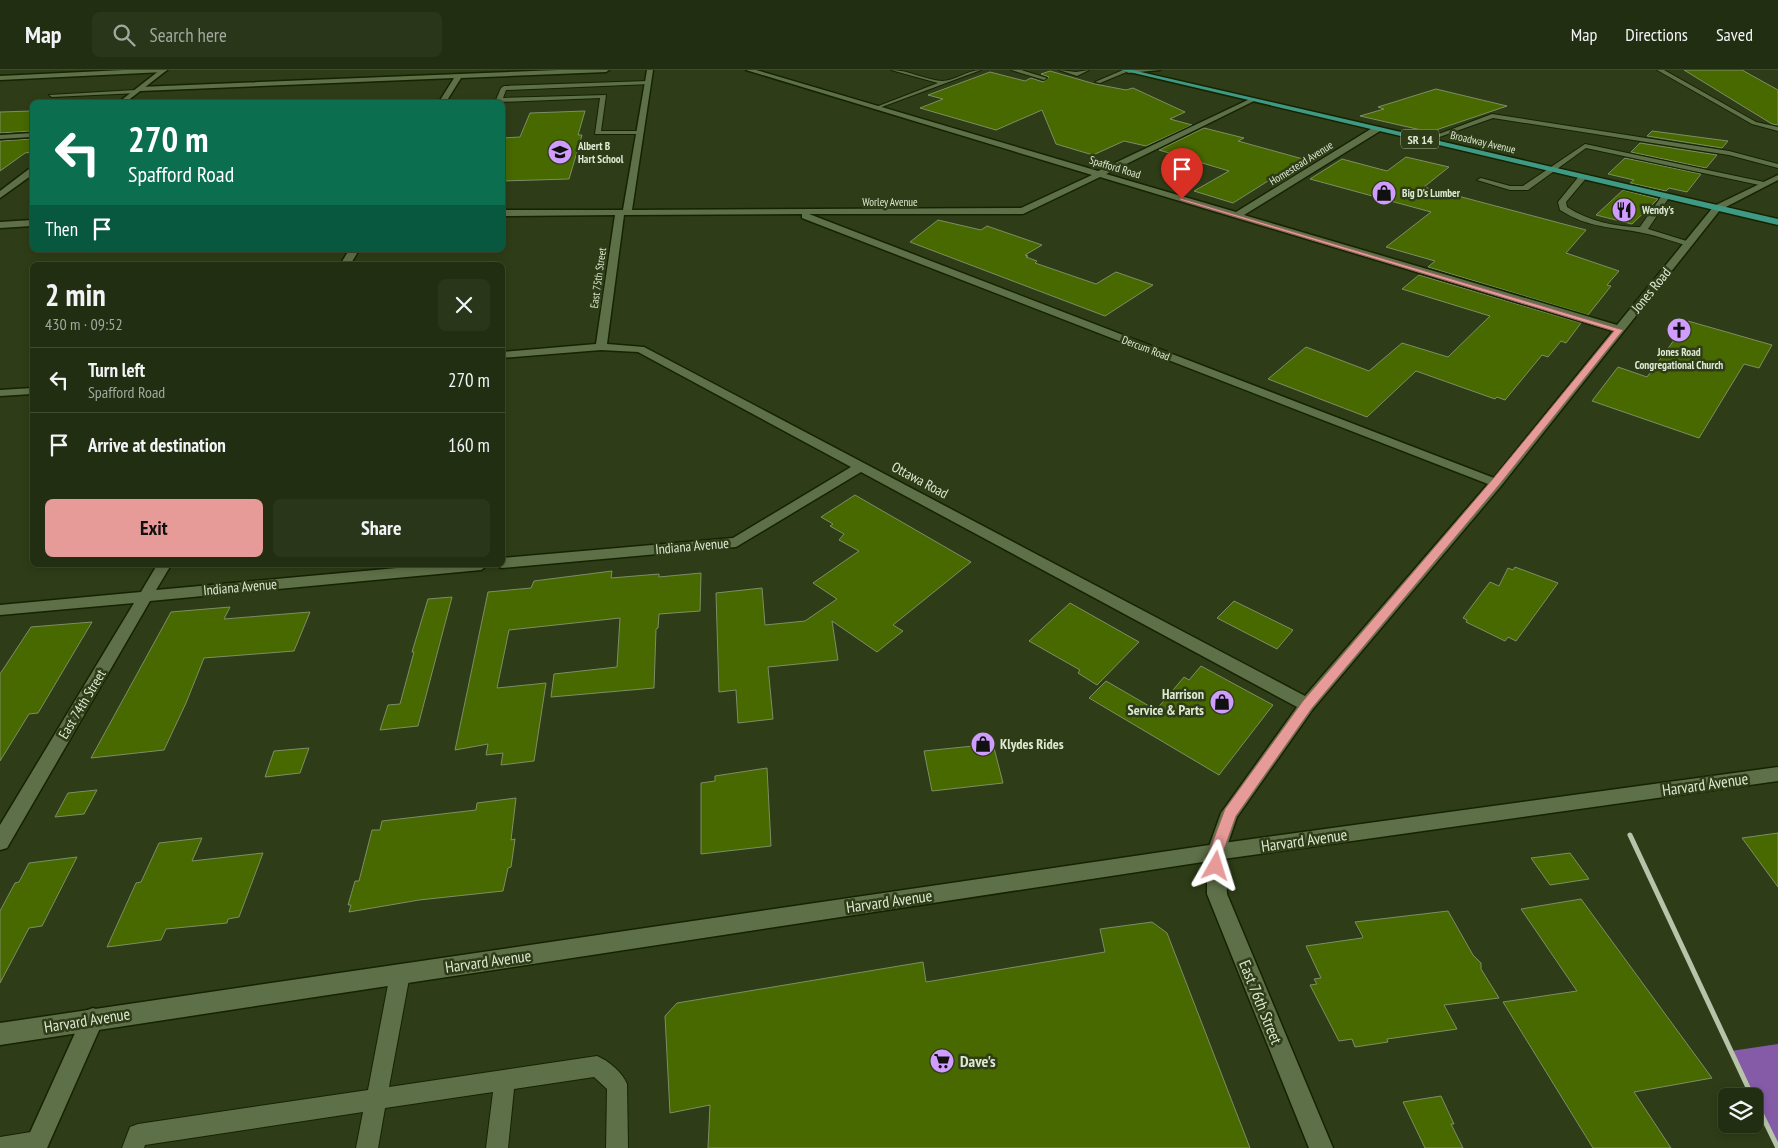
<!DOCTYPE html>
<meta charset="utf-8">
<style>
body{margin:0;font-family:"PT Sans Narrow",sans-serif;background:#2a361a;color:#f1f3f6;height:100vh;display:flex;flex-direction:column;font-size:19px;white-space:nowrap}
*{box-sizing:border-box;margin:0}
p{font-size:16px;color:#a2a89f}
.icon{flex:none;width:28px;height:28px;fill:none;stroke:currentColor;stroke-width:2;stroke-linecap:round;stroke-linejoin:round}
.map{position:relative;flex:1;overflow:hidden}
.sheet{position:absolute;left:30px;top:192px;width:475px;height:305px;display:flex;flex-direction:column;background:#222e11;border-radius:8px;box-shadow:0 2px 8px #0003,0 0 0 1px #3f4a31}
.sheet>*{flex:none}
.guide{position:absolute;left:30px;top:30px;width:475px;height:152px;border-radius:8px;box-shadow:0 2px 8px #0003,0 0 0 1px #3f4a31;background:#0b6e4f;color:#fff;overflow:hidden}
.tools{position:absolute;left:1718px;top:1018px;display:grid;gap:10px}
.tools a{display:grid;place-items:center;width:45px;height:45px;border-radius:8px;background:#222e11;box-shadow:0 2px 8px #0003,0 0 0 1px #3f4a31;font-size:25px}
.pin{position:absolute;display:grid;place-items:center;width:42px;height:42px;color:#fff;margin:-51px -21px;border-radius:50% 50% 50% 0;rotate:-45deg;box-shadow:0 0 5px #0007}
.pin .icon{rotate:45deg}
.me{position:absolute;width:55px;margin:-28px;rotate:6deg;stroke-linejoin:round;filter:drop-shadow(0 0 4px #0008)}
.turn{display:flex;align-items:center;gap:18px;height:105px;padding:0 15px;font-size:22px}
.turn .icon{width:65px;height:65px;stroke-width:2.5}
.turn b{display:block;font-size:35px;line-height:42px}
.then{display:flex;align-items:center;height:48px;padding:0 15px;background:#0003;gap:10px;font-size:19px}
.round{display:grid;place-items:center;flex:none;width:52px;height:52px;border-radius:8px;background:#2a361a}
.overview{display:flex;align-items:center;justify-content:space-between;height:85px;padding:0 15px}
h1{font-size:30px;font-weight:800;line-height:38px}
.button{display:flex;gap:10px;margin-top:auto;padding:10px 15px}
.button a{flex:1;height:58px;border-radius:8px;background:#e69b98;color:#111;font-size:20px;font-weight:800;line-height:58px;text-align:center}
.button a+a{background:#2a361a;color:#f1f3f6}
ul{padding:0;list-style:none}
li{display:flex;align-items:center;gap:15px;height:65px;padding:0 15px;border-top:1px solid #3f4a31}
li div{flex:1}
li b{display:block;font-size:19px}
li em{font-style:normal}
header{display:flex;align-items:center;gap:30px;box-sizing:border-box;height:70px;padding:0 25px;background:#222e11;border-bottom:1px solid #3f4a31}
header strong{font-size:24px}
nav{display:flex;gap:28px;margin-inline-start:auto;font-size:18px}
.search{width:350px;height:45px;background:#2a361a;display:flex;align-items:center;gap:12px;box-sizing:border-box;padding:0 18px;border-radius:8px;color:#a2a89f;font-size:19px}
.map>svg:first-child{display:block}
</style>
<header>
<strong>Map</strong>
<div class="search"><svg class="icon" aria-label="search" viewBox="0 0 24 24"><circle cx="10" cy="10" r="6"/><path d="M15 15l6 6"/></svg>Search here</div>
<nav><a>Map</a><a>Directions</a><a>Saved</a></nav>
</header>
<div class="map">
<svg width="1778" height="1078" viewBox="0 0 1778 1078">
<rect width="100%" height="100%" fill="#2e3d17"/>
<path fill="#855ba8" d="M1778,974V1078L1731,981Z"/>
<path fill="#486800" stroke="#7c8e65" d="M1684,0H1742L1778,20V55L1772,54Z
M1050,1L1095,14L1126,20L1133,18L1185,42L1170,49L1192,55L1146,76L1124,71L1093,85L1056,74L1042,40L996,60L920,38L943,29L928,25L990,2L1025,11L1031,8L1043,12L1049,7L1041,4Z
M1436,19L1507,36L1430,62L1360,46L1384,39L1378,37Z
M32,41V61L0,63V42Z
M585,41L578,65H582L569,109L502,111V68L520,67L530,43Z
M1204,58L1244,68L1238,71L1303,89L1233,133L1194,121L1229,101L1159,80Z
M1652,61L1728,71L1722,78L1647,66Z
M32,69V82L25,83L0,101V71Z
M1640,73L1717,85L1706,98L1631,82Z
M1406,87L1449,97L1424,117L1586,160L1566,183L1619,201L1607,215L1611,216L1588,245L1428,197L1435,191L1386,177L1431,142L1310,109L1342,89L1387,101Z
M1625,88L1701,104L1687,122L1669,118L1666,121L1630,113L1634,110L1608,104Z
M1623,120L1658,129L1632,154L1596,145Z
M938,150L981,160L987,156L1042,175L1025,185L1028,186L1026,187L1037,191L1035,193L1096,214L1116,202L1153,215L1105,246L910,172Z
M1419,205L1581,253L1566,273L1561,271L1548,287L1542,285L1505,330L1497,327L1495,329L1416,301L1367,347L1268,309L1306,277L1369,301L1402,273L1448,287L1490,246L1402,219Z
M1688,251L1772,275L1759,298L1744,294L1699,368L1592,331L1618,297L1647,307Z
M855,425L971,492L893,555L903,561L877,582L832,551L838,590L768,597L773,649L738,653L736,620L719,622L716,523L762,518L765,555L805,551L837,529L813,513L859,481L839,470L844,464L830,456L833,454L821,447Z
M1515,497L1558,513L1516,571L1508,567L1505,571L1466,552L1467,550L1463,548L1490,512L1499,516L1508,498L1513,500Z
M612,501L611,508L659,504V507L701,503L700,541L659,544L658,558L656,559L654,618L551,627L554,604L617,597L620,548L509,560L497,618L546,613L534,691L501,695L503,683L486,685L488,674L455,680L488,522L531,518L534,511Z
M452,527L418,656L380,660L388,635L400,634L414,582H412L428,529Z
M1234,531L1293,560L1277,579L1217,548Z
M1070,533L1139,572L1097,615L1078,603L1080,600L1029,571Z
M230,537L224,549L310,542L294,581L204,588L186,633L164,680L91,688L171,542Z
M92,552L38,643L29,644L0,691V604L31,557Z
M1201,596L1273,635L1219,705L1089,628L1106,611L1156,640L1184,607L1189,610Z
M993,674L1003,713L932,721L924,681Z
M309,678L300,703L265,707L274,681Z
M767,698L771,776L701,784V713L715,711V706Z
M97,720L84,744L55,747L68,723Z
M516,728L511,770L515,769L511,797L508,798L503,821L419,830L349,842L351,835H348L355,811H359L372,760H380L382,751L476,740L477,733Z
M1778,763V817L1742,768Z
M202,768L192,791L263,783L239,847L228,849L227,853L166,859L161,870L107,877L136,813L141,812L159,773Z
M1570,783L1589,809L1550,815L1531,788Z
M77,787L42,856L29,858L0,913V841L15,813L19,812L29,793Z
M1581,829L1712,1008L1634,1022L1671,1078H1593L1503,932L1577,921L1521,839Z
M1448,841L1473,885L1481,893V899L1499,928L1444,935L1457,959L1387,969L1388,972L1355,977L1352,969L1339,971L1310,915L1317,914L1314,909L1321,908L1306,876L1362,868L1363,867L1355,852Z
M1152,852L1167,863L1250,1078H708L710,1035L670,1043L665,946L677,933L923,892L926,912L1105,882L1100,859Z
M1441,1026L1454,1054H1451L1463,1078H1425L1403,1032Z"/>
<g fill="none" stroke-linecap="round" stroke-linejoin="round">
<defs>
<path id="lane" d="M891,0C909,0 925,10 942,11C955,11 967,0 981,0L876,39V37L938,13Z
M1011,0H1021L1047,8L1044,10Z
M1059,0L1076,2L1089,0L1077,6Z
M1123,0L1129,1L1100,13L1095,12Z
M1657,0H1664L1756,52L1778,57V61L1752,54Z
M648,11L650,14L506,20L503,28L606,25L601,61H644L642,64H595L600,28L499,32L496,30L501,18L504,16Z
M136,20L138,23L52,27L49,25Z
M1492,44L1729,81L1778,94V98L1729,85L1493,48L1428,71L1423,70Z
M1585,74L1764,112L1768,114L1764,116L1586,78L1528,120H1510L1477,110L1481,108L1510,116H1523Z
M1580,105L1587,107L1566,132L1567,137C1589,151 1614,157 1640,157L1663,124H1669L1670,126L1648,159L1693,173L1689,176C1674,172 1659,166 1643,163C1611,156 1590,159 1560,140L1558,132Z
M400,895L407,898L410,904L389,1017L597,986C609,991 622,1002 627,1014L628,1078H606L607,1019L594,1007L514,1019L508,1078H486L493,1022L385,1038L378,1078H356L363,1042L145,1075L144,1078H122L130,1057L138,1054L368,1020L390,904L393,898Z
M37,1061L45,1064L48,1072L45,1078H0V1067Z"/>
<path id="street" d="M124,0H167L164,2L0,10V6Z
M558,0H609L606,2L461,8L446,32H439L454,8L140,21L137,19L140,17Z
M647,0H653L632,140L1021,138L1092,105L746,0H756L1098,101L1252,28L1254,31L1106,104L1236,142L1374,57H1380V61L1244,145L1617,255L1714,136L1778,105V110L1720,140L1501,416L1313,639L1237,747L1225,782L1227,824L1333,1078H1309L1207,824V782L1221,743L1297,637L861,402L736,477L502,498L497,496L502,495V488L733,468L851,397L638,282L601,280L502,288V282L596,274L615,145L502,146V140H623ZM1100,107L1613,261L1494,408L809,144H1023ZM802,144V148L1488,414L1305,626L644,277L607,274L624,145Z
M1125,0H1160L1128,3Z
M32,150V156L0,158V152Z
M349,180H359L350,195H340Z
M32,318V324L0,326V320Z
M157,495H171L156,520L430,495H488L481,500L150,531L7,778L0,780V755L134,533L0,545V535L141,522Z
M93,938L101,941L104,949L47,1078H23L85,941Z"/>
<path id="secondary" d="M160,0H167L126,32H119Z
M32,63V67L0,69V65Z
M29,99H32V105L0,128V121Z
M1778,697V711L1216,790L0,975V953L1216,774Z"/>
<path id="primary" d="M1121,0H1132L1778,149V155Z"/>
</defs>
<use href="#lane" stroke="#162300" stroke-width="2"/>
<use href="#street" stroke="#162300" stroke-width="3"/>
<use href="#secondary" stroke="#162300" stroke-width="3"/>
<use href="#primary" stroke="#162300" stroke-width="3"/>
<use href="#lane" fill="#5e7048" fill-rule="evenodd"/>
<use href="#street" fill="#5e7048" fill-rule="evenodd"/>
<use href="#secondary" fill="#5e7048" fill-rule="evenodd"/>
<use href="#primary" fill="#3e9a84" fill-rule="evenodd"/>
<path stroke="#b8c4aa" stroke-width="5" d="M1630,765L1752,1026
M1754,1029L1778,1078"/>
</g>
<path fill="#e69b98" stroke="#966563" d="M1180,128L1623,260L1499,415L1312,638L1236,746L1223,782L1221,801L1216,802L1211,801L1209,782L1225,739L1303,631L1492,410L1614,261L1180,130Z"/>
<defs>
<symbol id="school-disc" viewBox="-11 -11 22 22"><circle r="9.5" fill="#d09dfe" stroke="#2e3d17"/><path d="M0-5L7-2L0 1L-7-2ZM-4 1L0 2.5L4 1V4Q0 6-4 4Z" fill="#111"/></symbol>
<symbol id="shop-disc" viewBox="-11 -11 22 22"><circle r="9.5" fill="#d09dfe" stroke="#2e3d17"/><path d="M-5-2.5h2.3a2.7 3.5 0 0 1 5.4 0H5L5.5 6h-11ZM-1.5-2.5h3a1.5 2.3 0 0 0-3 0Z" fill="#111"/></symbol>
<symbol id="restaurant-disc" viewBox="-11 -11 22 22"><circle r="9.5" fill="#d09dfe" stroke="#2e3d17"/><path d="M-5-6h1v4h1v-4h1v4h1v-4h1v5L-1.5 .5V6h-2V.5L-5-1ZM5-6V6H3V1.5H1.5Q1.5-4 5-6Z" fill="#111"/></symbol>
<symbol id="church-disc" viewBox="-11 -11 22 22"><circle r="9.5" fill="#d09dfe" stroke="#2e3d17"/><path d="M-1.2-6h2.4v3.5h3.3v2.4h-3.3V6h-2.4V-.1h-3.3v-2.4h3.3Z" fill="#111"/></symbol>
<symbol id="supermarket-disc" viewBox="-11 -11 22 22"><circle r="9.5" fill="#d09dfe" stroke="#2e3d17"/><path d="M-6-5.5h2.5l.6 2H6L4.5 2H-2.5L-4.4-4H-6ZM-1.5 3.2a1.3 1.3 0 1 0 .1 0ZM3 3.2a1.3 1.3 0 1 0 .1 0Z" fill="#111"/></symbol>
</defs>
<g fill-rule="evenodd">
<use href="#school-disc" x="546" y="68" width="28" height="28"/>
<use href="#shop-disc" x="1370" y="109" width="28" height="28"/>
<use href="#restaurant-disc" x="1610" y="126" width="28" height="28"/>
<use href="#church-disc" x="1665" y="246" width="28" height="28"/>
<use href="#shop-disc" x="1208" y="618" width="28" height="28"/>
<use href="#shop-disc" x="969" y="660" width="28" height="28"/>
<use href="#supermarket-disc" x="928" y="977" width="28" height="28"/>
</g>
<g text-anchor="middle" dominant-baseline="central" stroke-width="5" stroke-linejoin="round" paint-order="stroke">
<g font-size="11" fill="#dee9d3" stroke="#2e3d17">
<text transform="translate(1483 72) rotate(13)">Broadway Avenue</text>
<text transform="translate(1301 93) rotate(-32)">Homestead Avenue</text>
<text transform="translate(1115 97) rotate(17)">Spafford Road</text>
<text x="890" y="132">Worley Avenue</text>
<text transform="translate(598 208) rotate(-82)">East 75th Street</text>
<text transform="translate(1146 278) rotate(21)">Dercum Road</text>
</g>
<g font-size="11" font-weight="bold" fill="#dee9d3" stroke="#2e3d17" text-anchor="start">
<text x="578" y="76">Albert B<tspan x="578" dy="13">Hart School</tspan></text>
<text x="1402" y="123">Big D's Lumber</text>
<text x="1642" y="140">Wendy's</text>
<text x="1679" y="282" text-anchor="middle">Jones Road<tspan x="1679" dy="13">Congregational Church</tspan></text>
</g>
<rect fill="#2e3d17" stroke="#a9b59b" stroke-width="1" x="1401" y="59.5" width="38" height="19" rx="4"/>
<g font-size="12" font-weight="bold" fill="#dee9d3">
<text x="1420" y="69">SR 14</text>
</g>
<g font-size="14" fill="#dee9d3" stroke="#2e3d17">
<text transform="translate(1651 220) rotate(-51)">Jones Road</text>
<text transform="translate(920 410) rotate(28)">Ottawa Road</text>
<text transform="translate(692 476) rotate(-5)">Indiana Avenue</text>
<text transform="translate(240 517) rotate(-5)">Indiana Avenue</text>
<text transform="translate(82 634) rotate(-59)">East 74th Street</text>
</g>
<g font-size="14" font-weight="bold" fill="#dee9d3" stroke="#2e3d17" text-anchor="end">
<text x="1204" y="624">Harrison<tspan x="1204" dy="16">Service &amp; Parts</tspan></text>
<text x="1000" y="674" text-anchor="start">Klydes Rides</text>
</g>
<g font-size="16" fill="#dee9d3" stroke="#2e3d17">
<text transform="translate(1705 714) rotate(-8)">Harvard Avenue</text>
<text transform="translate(1304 770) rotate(-8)">Harvard Avenue</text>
<text transform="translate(889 831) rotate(-8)">Harvard Avenue</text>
<text transform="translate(488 891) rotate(-8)">Harvard Avenue</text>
<text transform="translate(1261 932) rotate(68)">East 76th Street</text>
<text transform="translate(87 950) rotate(-9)">Harvard Avenue</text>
</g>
<g font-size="16" font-weight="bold" fill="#dee9d3" stroke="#2e3d17" text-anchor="start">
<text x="960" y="991">Dave's</text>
</g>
</g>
</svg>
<div class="tools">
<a><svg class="icon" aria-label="layers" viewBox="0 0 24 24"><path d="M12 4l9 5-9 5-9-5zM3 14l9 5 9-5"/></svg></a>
</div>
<div class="pin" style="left:1182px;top:129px;background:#d93025"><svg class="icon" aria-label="arrive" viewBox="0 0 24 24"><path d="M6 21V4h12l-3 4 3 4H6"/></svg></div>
<svg class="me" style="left:1216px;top:796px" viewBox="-20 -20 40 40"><path d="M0-17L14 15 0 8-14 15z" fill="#e69b98" stroke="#fff" stroke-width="4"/></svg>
<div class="guide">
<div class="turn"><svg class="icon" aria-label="left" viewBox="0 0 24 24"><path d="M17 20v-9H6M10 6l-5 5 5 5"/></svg><div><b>270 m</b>Spafford Road</div></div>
<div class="then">Then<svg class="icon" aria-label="arrive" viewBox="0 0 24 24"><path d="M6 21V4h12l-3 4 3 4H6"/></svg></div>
</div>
<section class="sheet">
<div class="overview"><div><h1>2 min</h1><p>430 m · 09:52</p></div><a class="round"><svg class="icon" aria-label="close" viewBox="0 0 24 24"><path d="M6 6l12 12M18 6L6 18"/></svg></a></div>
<ul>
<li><svg class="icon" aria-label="left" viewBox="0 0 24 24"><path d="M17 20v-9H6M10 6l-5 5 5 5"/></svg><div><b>Turn left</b><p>Spafford Road</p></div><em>270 m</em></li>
<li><svg class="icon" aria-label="arrive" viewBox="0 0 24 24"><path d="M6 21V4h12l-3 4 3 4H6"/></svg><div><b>Arrive at destination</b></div><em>160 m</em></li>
</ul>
<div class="button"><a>Exit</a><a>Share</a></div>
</section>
</div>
